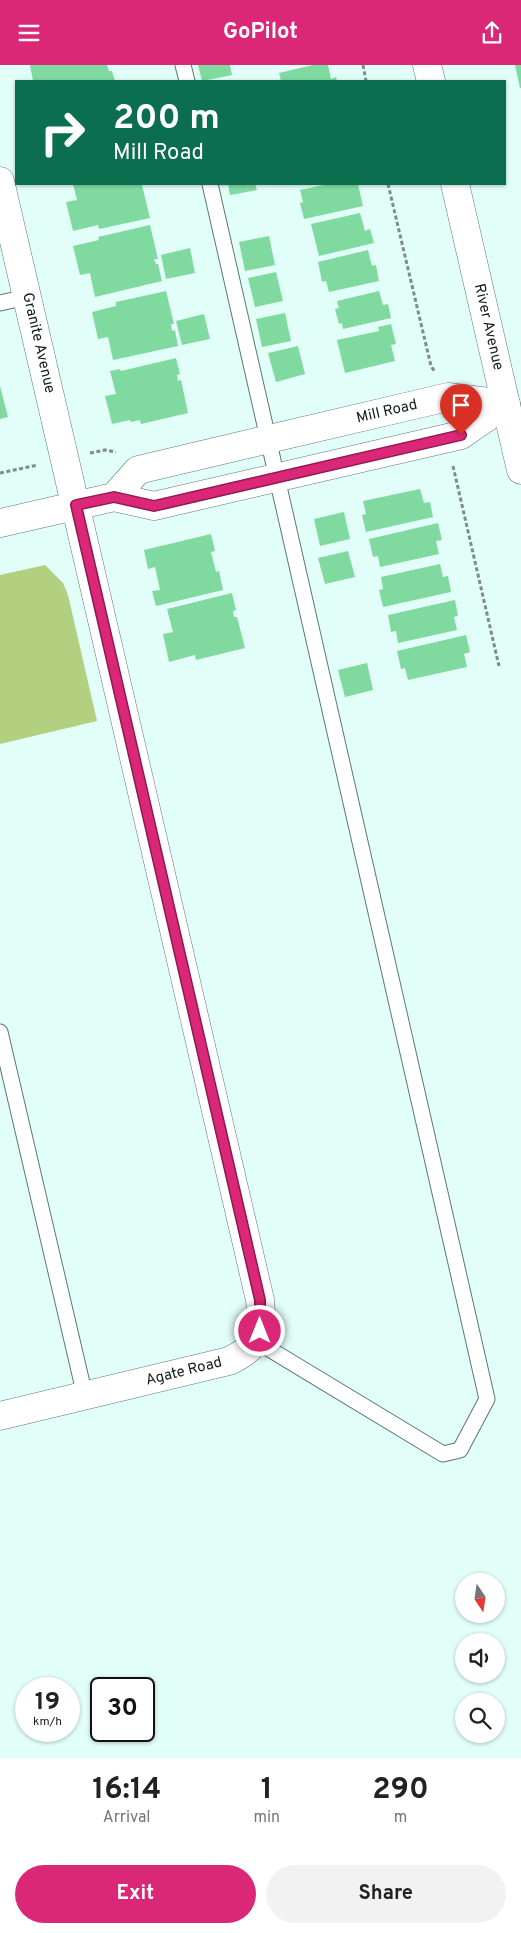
<!DOCTYPE html>
<style>
body{margin:0;font-family:Overpass,sans-serif;background:#f2f2f2;color:#222;height:100vh;display:flex;flex-direction:column;font-size:19px;white-space:nowrap}
*{box-sizing:border-box;margin:0}
p{font-size:16px;color:#767676}
.icon{flex:none;width:28px;height:28px;fill:none;stroke:currentColor;stroke-width:2;stroke-linecap:round;stroke-linejoin:round}
.map{position:relative;height:1693px;overflow:hidden}
.details{display:flex;flex-direction:column;background:#fff;flex:1}
.details>*{flex:none}
.guide{position:absolute;left:15px;top:15px;width:491px;height:105px;border-radius:0px;box-shadow:0 1px 4px #0004;background:#0b6e4f;color:#fff;overflow:hidden}
.needle{width:32px;rotate:167deg}
.fabs{position:absolute;left:455px;top:1508px;display:grid;gap:10px}
.fabs a{display:grid;place-items:center;width:50px;height:50px;border-radius:50%;background:#fff;box-shadow:0 1px 4px #0004;font-size:25px}
.speed{position:absolute;left:15px;top:1612px;display:flex;gap:10px;font-size:25px;font-weight:700;text-align:center}
.speed>*{display:grid;place-content:center;width:65px;height:65px;border-radius:50%;background:#fff;box-shadow:0 1px 4px #0004;line-height:1}
.speed small{font-size:12px;font-weight:400}
.speed .limit{border:2px solid #111;border-radius:8px;background:#fff;color:#111}
.pin{position:absolute;display:grid;place-items:center;width:42px;height:42px;color:#fff;margin:-51px -21px;border-radius:50% 50% 50% 0;rotate:-45deg;box-shadow:0 0 5px #0007}
.pin .icon{rotate:45deg}
.me{position:absolute;width:55px;margin:-28px;rotate:0deg;stroke-linejoin:round;filter:drop-shadow(0 0 4px #0008)}
.turn{display:flex;align-items:center;gap:18px;height:105px;padding:0 15px;font-size:22px}
.turn .icon{width:65px;height:65px;stroke-width:2.5}
.turn b{display:block;font-size:35px;line-height:42px}
.eta{display:flex;justify-content:space-evenly;align-items:center;height:85px;text-align:center}
.eta b{font-size:30px;font-weight:700;line-height:35px}
.button{display:flex;gap:10px;margin-top:auto;padding:10px 15px}
.button a{flex:1;height:58px;border-radius:30px;background:#db2777;color:#fff;font-size:20px;font-weight:700;line-height:58px;text-align:center}
.button a+a{background:#f2f2f2;color:#222}
header{display:flex;justify-content:space-between;align-items:center;height:65px;padding:0 15px;background:#db2777;color:#fff;font-size:22px;font-weight:700}
.map>svg:first-child{display:block}
</style>
<header><svg class="icon" aria-label="menu" viewBox="0 0 24 24"><path d="M4 6h16M4 12h16M4 18h16"/></svg>GoPilot<svg class="icon" aria-label="share" viewBox="0 0 24 24"><path d="M12 15V3M7 8l5-5 5 5M5 13v7h14v-7"/></svg></header>
<div class="map">
<svg width="521" height="1693" viewBox="0 0 521 1693">
<rect width="100%" height="100%" fill="#e1fef9"/>
<path fill="#b2d080" d="M45,500L63,518L68,530L97,656L0,679V510Z"/>
<path fill="#80daa0" d="M30,0H107L109,6H112L115,16H33Z
M198,0H230L232,10L202,16Z
M313,0H328L331,14L336,12L337,16H281L279,8Z
M515,0H521V23H520Z
M73,119L142,120L150,153L99,164L98,160L73,166L66,137L77,135Z
M228,119H255L257,125L230,130Z
M329,119H358L363,141L304,154L300,138L303,137L300,125Z
M360,148L365,166L370,164L374,178L319,191L311,159Z
M150,160L158,194H154L156,199H158L162,216L95,232L90,208L80,210L73,181L99,175L98,172Z
M269,171L275,200L245,206L239,177Z
M190,183L195,208L166,214L161,190Z
M368,185L372,201L376,200L379,216L329,227L326,216L322,217L318,197Z
M276,207L283,236L255,242L248,213Z
M166,226L174,259H171L172,266L175,265L178,281L113,295L108,272L98,274L92,247L116,241V237Z
M379,226L383,240L388,239L391,253L343,264L342,258L339,259L335,244L339,243L337,236Z
M285,248L291,276L262,282L256,254Z
M204,249L210,274L182,280L176,256Z
M391,259L396,279L391,280L395,296L345,308L337,275L379,266L378,262Z
M298,281L305,309L276,317L268,288Z
M176,293L180,309L177,310L178,316L181,315L188,348L141,359L140,355L131,357L130,355L112,359L105,331L116,329L110,306L120,304L121,306Z
M0,321L8,352L0,354Z
M420,424L424,438L430,437L433,452L366,467L362,450L366,449L363,436Z
M344,447L350,474L320,481L314,454Z
M438,458L442,475L436,476L439,489L380,502L378,491L373,492L369,474Z
M211,469L215,486L211,487L216,507L219,506L223,525L156,541L152,526L160,525L155,502L148,504L144,485Z
M348,486L355,512L325,519L318,493Z
M440,499L443,512L448,511L451,527L383,542L379,525L383,524L381,512Z
M232,528L236,545L233,546L234,552H237L245,583L196,595L195,590L169,597L163,569L173,567L167,544Z
M455,535L458,551L454,552L457,565L398,578L396,566L391,567L388,550Z
M466,570L470,587L464,589L467,602L408,615L405,603L401,604L397,586Z
M367,598L373,625L345,632L338,605Z"/>
<g fill="none" stroke-linecap="round" stroke-linejoin="round">
<defs>
<path id="service" d="M183,0L187,16
M210,119L487,1334L460,1385L443,1389L256,1276
M0,238L27,232
M0,967L85,1331"/>
<path id="minor" d="M0,116L260,1235C263,1267 261,1281 229,1296L0,1351
M114,432L138,405L269,374L448,332L506,339
M0,458L114,432L154,441L461,370L506,339"/>
<path id="tertiary" d="M427,0L431,16
M455,119L521,405"/>
</defs>
<use href="#service" stroke="#5e7773" stroke-width="17"/>
<use href="#minor" stroke="#5e7773" stroke-width="29"/>
<use href="#tertiary" stroke="#5e7773" stroke-width="29"/>
<path stroke="#7a8d8a" stroke-width="3" stroke-dasharray="4 2.5" stroke-linecap="butt" d="M363,0L366,16
M388,119L431,301L435,307
M90,388L105,385L116,387
M453,401L499,601
M0,408L38,400"/>
<use href="#service" stroke="#fff" stroke-width="15"/>
<use href="#minor" stroke="#fff" stroke-width="28"/>
<use href="#tertiary" stroke="#fff" stroke-width="28"/>
</g>
<g fill="none" stroke-linecap="round" stroke-linejoin="round">
<defs>
<path id="route" d="M260,1266V1235L76,440L114,432L154,441L461,370"/>
</defs>
<use href="#route" stroke="#8e194d" stroke-width="12"/>
<use href="#route" stroke="#db2777" stroke-width="9"/>
</g>
<g text-anchor="middle" dominant-baseline="central" stroke-width="4" stroke-linejoin="round" paint-order="stroke">
<g font-size="15" fill="#111b19" stroke="#fff">
<text transform="translate(488 262) rotate(77)">River Avenue</text>
<text transform="translate(38 278) rotate(77)">Granite Avenue</text>
<text transform="translate(387 347) rotate(-13)">Mill Road</text>
<text transform="translate(184 1307) rotate(-14)">Agate Road</text>
</g>
</g>
</svg>
<div class="fabs">
<a><svg class="needle" viewBox="-14 -14 28 28"><path d="M0-13l5 13h-10z" fill="#e53935"/><path d="M0 13l5-13h-10z" fill="#767676"/></svg></a>
<a><svg class="icon" aria-label="sound" viewBox="0 0 24 24"><path d="M4 9h4l5-4v14l-5-4H4zM17 9q2 3 0 6"/></svg></a>
<a><svg class="icon" aria-label="search" viewBox="0 0 24 24"><circle cx="10" cy="10" r="6"/><path d="M15 15l6 6"/></svg></a>
</div>
<div class="speed"><div>19<small>km/h</small></div><div class="limit">30</div></div>
<div class="pin" style="left:461px;top:370px;background:#d93025"><svg class="icon" aria-label="arrive" viewBox="0 0 24 24"><path d="M6 21V4h12l-3 4 3 4H6"/></svg></div>
<svg class="me" style="left:260px;top:1266px" viewBox="-20 -20 40 40"><circle r="17" fill="#db2777" stroke="#fff" stroke-width="3"/><path d="M0-11L8 9 0 5-8 9z" fill="#fff"/></svg>
<div class="guide">
<div class="turn"><svg class="icon" aria-label="right" viewBox="0 0 24 24"><path d="M7 20v-9h11M14 6l5 5-5 5"/></svg><div><b>200 m</b>Mill Road</div></div>
</div>
</div>
<section class="details">
<div class="eta">
<div><b>16:14</b><p>Arrival</p></div>
<div><b>1</b><p>min</p></div>
<div><b>290</b><p>m</p></div>
</div>
<div class="button"><a>Exit</a><a>Share</a></div>
</section>
